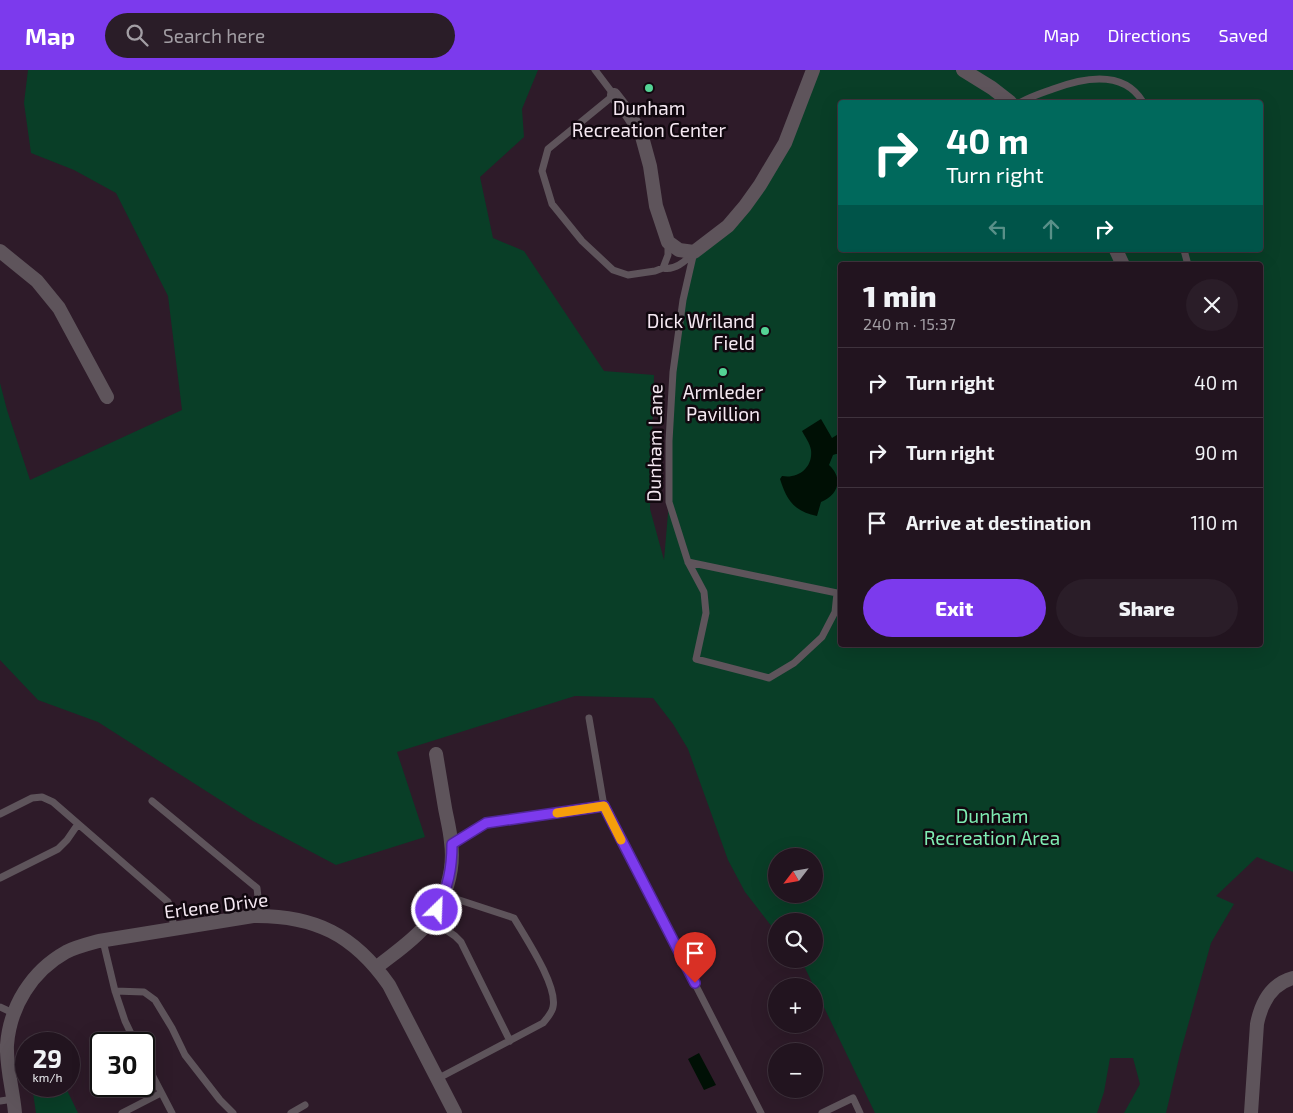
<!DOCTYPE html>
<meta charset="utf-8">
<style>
body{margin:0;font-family:"Exo 2",sans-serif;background:#2a1d28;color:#f1f3f6;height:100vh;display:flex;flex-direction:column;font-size:19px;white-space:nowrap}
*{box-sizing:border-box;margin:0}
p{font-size:16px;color:#a29ea4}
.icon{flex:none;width:28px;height:28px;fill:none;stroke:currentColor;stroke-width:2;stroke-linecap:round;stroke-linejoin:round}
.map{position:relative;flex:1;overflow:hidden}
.drawer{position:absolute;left:838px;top:192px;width:425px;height:385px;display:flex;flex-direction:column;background:#22141f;border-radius:5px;box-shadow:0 5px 20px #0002,0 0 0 1px #3f333d}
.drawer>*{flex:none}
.top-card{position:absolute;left:838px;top:30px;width:425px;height:152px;border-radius:5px;box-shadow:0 5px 20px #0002,0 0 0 1px #3f333d;background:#00695c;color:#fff;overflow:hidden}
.needle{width:32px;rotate:239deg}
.tools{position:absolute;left:768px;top:778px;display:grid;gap:10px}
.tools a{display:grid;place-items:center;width:55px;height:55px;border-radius:50%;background:#22141f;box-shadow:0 5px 20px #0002,0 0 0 1px #3f333d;font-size:25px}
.speed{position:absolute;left:15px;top:962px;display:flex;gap:10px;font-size:25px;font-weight:700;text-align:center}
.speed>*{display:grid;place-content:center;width:65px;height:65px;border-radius:50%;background:#22141f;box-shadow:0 5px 20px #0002,0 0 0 1px #3f333d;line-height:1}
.speed small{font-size:12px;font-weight:400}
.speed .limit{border:2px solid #111;border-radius:8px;background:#fff;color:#111}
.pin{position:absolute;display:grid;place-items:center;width:42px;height:42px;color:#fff;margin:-51px -21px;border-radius:50% 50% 50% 0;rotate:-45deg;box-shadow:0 0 5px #0007}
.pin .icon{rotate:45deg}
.me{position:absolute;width:55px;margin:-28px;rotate:24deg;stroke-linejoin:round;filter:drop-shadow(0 0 4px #0008)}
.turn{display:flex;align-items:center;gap:18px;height:105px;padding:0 25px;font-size:22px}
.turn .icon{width:65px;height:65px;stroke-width:2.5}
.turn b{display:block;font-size:35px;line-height:42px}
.lanes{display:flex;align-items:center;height:48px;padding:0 25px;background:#0003;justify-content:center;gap:25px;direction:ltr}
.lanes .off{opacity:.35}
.round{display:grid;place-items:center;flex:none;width:52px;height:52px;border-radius:26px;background:#2a1d28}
.headline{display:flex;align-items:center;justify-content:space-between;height:85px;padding:0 25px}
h1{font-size:30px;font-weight:800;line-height:38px}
.button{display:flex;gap:10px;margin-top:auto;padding:10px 25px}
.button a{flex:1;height:58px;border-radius:30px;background:#7c3aed;color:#fff;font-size:20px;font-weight:800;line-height:58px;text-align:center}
.button a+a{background:#2a1d28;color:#f1f3f6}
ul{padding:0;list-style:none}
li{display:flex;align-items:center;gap:15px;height:70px;padding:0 25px;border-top:1px solid #3f333d}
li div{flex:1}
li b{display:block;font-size:19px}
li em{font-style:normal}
header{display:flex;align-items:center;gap:30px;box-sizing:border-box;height:70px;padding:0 25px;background:#7c3aed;color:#fff}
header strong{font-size:24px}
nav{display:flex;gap:28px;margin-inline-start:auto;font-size:18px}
.search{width:350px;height:45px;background:#2a1d28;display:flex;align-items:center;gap:12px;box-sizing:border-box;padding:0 18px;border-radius:28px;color:#a29ea4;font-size:19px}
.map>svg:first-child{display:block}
</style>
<header>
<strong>Map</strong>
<div class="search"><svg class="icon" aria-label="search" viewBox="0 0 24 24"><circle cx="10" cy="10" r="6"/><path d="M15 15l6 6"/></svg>Search here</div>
<nav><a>Map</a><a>Directions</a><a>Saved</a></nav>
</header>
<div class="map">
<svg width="1293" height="1043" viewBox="0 0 1293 1043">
<rect width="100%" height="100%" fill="#2e1b29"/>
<path fill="#093e27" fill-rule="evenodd" d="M28,0H538L522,39L524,67L480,107L493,168L524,181L604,301L654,305L650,439L664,490L669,432L673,302L694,182L760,115L813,0H1293V802L1257,787L1216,826L1234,834L1211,873L1180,984L1166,1043H1124L1140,1014L1133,988H1110L1104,1022L1097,1043H875L805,898L798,889H814V851H776V862L745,822L728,790L688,679L673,654L653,628L575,626L397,682L425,767L336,795L253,751L98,652L38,630L0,590V313L7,340L30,410L182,340L168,226L116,123L74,100L31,83L24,33ZM840,32H1260V180H840ZM840,195H1260V575H840ZM776,786H814V824H776Z
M32,1016H65L78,1043H36Z"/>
<path fill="#001005" d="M821,349L832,368L840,363V384H836L833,385L829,395C844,409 838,425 821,432L817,446C794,441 787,431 780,409L782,406C799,409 813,397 811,380C810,373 805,367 802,361Z
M699,983L716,1015L704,1020L688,989Z"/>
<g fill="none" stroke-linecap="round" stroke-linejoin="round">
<path stroke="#5e545b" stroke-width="7" d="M595,0L614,25L548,79L542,101L552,134L582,171L613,200L628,205L655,201L663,198C675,201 686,191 694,182
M1021,32C1032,26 1042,23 1053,19C1085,7 1124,0 1143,32
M1184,180L1188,195
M663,198L668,185V172
M688,492L837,523L835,542L822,567L794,593L769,608L696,589L706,543L704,522L688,492L669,432V371L673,302L683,230L694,182
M589,648L604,736L761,1043
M152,731L257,818L260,846
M0,744L32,728L42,727L53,732L168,832L171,839L174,859
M452,773L486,753L604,736
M0,808L58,779L67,770L78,754
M430,849L455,866L461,872L510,971
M103,871L115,921L125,951L136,974
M115,921L144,922L155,930L172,958L185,985L220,1030L233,1043
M0,937L13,943
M144,989L172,1043
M437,1009L543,953C547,948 552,943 553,937C558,916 525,867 514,848L444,825
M0,1031L14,1029
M122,1043L161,1023
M291,1043L305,1035
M822,1043L853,1028L860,1043"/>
<path stroke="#5e545b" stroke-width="14" d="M963,0L992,18L1010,32
M614,25L628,43L641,63L650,96L656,136L668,172L679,180L694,182L728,156L745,136L760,115L785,73L813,0
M1116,180L1123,195
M0,181L37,211L59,238L107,327
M377,897C393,884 413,871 426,855C445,832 455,801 451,772C450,760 447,749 445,738C442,720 439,702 436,684
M15,1043C13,1020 6,997 7,975C10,936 32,901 66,882C76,877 88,874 99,871L253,846C315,845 354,865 389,915L455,1043
M1251,1043L1257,954C1261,934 1271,914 1293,908"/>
</g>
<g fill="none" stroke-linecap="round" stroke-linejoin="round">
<defs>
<path id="route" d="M437,840C448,817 452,799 452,774L486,753L604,736L695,913"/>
</defs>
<use href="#route" stroke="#51269a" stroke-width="12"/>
<use href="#route" stroke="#7c3aed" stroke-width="9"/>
<path stroke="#f59e0b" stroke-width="9" d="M557,743L604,736L621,770"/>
</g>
<g fill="#54d395" stroke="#11080f" stroke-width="2">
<circle cx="649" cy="18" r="5"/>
<circle cx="765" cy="261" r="5"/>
<circle cx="723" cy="302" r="5"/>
</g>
<g text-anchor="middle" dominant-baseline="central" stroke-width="5" stroke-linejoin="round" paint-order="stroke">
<g font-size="19" fill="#f5e8f2" stroke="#11080f">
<text x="649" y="37">Dunham<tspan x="649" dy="22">Recreation Center</tspan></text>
<text x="755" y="250" text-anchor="end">Dick Wriland<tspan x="755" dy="22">Field</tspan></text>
<text x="723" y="321">Armleder<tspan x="723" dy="22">Pavillion</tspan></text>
</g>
<g font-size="19" fill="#f5e8f2" stroke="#11080f">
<text transform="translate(654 373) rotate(-89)">Dunham Lane</text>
<text transform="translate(216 835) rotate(-7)">Erlene Drive</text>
</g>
<g font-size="19" fill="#7fedb3" stroke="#11080f">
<text x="992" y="745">Dunham<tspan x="992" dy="22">Recreation Area</tspan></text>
</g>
</g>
</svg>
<div class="tools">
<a><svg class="needle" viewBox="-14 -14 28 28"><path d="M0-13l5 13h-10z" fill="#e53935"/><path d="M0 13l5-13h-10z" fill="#a29ea4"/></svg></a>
<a><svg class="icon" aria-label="search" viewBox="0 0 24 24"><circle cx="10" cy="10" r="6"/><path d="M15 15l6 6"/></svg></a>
<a>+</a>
<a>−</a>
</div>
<div class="speed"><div>29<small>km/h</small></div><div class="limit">30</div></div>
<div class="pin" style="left:695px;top:913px;background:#d93025"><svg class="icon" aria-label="arrive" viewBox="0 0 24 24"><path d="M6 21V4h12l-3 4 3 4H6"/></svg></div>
<svg class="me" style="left:437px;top:840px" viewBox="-20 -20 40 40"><circle r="17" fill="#7c3aed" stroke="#fff" stroke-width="3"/><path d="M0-11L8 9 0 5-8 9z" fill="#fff"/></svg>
<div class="top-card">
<div class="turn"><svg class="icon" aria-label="right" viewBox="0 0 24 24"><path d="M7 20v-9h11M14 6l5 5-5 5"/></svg><div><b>40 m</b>Turn right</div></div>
<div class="lanes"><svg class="icon off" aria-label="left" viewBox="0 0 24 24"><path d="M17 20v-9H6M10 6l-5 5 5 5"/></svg><svg class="icon off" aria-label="ahead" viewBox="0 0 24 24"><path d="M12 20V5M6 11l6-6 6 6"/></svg><svg class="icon" aria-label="right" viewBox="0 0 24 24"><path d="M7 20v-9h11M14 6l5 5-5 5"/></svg></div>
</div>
<section class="drawer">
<div class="headline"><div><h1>1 min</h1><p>240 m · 15:37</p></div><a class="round"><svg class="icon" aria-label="close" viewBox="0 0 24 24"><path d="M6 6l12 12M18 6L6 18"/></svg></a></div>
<ul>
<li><svg class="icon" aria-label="right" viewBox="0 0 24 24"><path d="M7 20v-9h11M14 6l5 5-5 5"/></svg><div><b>Turn right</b></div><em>40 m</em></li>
<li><svg class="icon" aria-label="right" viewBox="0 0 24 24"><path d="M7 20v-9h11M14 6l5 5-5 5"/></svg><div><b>Turn right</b></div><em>90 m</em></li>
<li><svg class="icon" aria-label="arrive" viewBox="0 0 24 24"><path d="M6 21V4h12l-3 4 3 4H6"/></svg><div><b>Arrive at destination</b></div><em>110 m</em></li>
</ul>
<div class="button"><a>Exit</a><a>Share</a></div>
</section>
</div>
